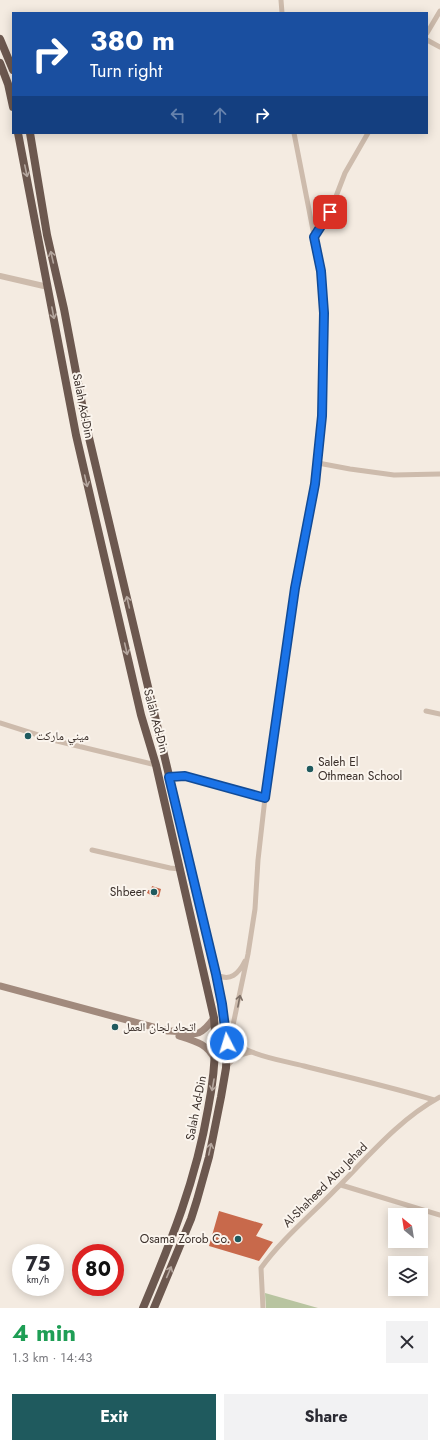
<!DOCTYPE html>
<meta charset="utf-8">
<style>
body{margin:0;font-family:Jost,"Noto Naskh Arabic",sans-serif;background:#f2f2f3;color:#2b2b33;height:100vh;display:flex;flex-direction:column;font-size:15px;white-space:nowrap}
*{box-sizing:border-box;margin:0}
p{font-size:13px;color:#7c7c81}
.icon{flex:none;width:22px;height:22px;fill:none;stroke:currentColor;stroke-width:2;stroke-linecap:round;stroke-linejoin:round}
.map{position:relative;height:1308px;overflow:hidden}
.drawer{display:flex;flex-direction:column;background:#fff;flex:1}
.drawer>*{flex:none}
.hud{position:absolute;left:12px;top:12px;width:416px;height:122px;border-radius:0px;box-shadow:0 2px 10px #0003;background:#1a4fa0;color:#fff;overflow:hidden}
.needle{width:26px;rotate:330deg}
.buttons{position:absolute;left:388px;top:1208px;display:grid;gap:8px}
.buttons a{display:grid;place-items:center;width:40px;height:40px;border-radius:0px;background:#fff;box-shadow:0 2px 10px #0003;font-size:20px}
.speed{position:absolute;left:12px;top:1244px;display:flex;gap:8px;font-size:20px;font-weight:700;text-align:center}
.speed>*{display:grid;place-content:center;width:52px;height:52px;border-radius:50%;background:#fff;box-shadow:0 2px 10px #0003;line-height:1}
.speed small{font-size:10px;font-weight:400}
.speed .limit{border:6px solid #d22;background:#fff;color:#111}
.pin{position:absolute;display:grid;place-items:center;width:34px;height:34px;color:#fff;margin:-17px;border-radius:8px;box-shadow:0 2px 6px #0006}
.me{position:absolute;width:44px;margin:-22px;rotate:355deg;stroke-linejoin:round;filter:drop-shadow(0 0 3px #0008)}
.turn{display:flex;align-items:center;gap:14px;height:84px;padding:0 12px;font-size:18px}
.turn .icon{width:52px;height:52px;stroke-width:2.5}
.turn b{display:block;font-size:28px;line-height:34px}
.lanes{display:flex;align-items:center;height:38px;padding:0 12px;background:#0003;justify-content:center;gap:20px;direction:ltr}
.lanes .off{opacity:.35}
.round{display:grid;place-items:center;flex:none;width:42px;height:42px;border-radius:0px;background:#f2f2f3}
.head{display:flex;align-items:center;justify-content:space-between;height:68px;padding:0 12px}
h1{font-size:24px;font-weight:700;line-height:30px;color:#1e9e55}
.cta{display:flex;gap:8px;margin-top:auto;padding:8px 12px}
.cta a{flex:1;height:46px;border-radius:0px;background:#1f5a5e;color:#fff;font-size:16px;font-weight:700;line-height:46px;text-align:center}
.cta a+a{background:#f2f2f3;color:#2b2b33}
.map>svg:first-child{display:block}
</style>
<div class="map">
<svg width="440" height="1308" viewBox="0 0 440 1308">
<rect width="100%" height="100%" fill="#f4ebe1"/>
<path fill="#b8c4a0" d="M265,1293L318,1308H266Z"/>
<path fill="#c8694b" d="M152,886L161,889L159,897L155,896V897L147,893L148,890L151,891Z
M219,1211L263,1224L256,1236L273,1242L259,1261L209,1246Z"/>
<g fill="none" stroke-linecap="round" stroke-linejoin="round">
<path stroke="#cdbbac" stroke-width="5" d="M281,0L282,13
M427,33L440,11
M427,40L440,47
M314,237L330,212L345,173L368,133
M318,463L350,469L394,475L440,474
M426,711L440,714
M0,723L57,741L156,765
M169,777L185,776L265,798
M92,850L170,868L180,869
M216,974C230,983 239,973 245,961
M232,1033C233,1041 239,1046 245,1049C263,1058 285,1061 304,1066C347,1077 391,1087 434,1100
M229,1044L248,954L255,909L258,860L265,798L295,588L315,484L323,416L324,313L321,271L294,133
M227,1066C234,1057 241,1054 252,1052
M341,1185L440,1215
M263,1308L261,1268C282,1239 310,1216 335,1190C368,1157 398,1120 440,1097"/>
<path stroke="#cdbbac" stroke-width="6" d="M0,276L48,287"/>
<path stroke="#a18a7d" stroke-width="7" d="M0,986L168,1031C193,1030 195,1044 214,1018
M179,1036C195,1041 208,1044 215,1060"/>
<path stroke="#6c584f" stroke-width="8" d="M0,39L13,70
M0,63L8,84L13,107
M18,133L76,435L141,715L156,765L214,1018C217,1049 214,1078 208,1109C196,1180 171,1242 143,1308
M30,133L47,235L64,309L86,425L216,974L222,1004L227,1043L226,1068L221,1097L209,1157L197,1200L191,1219L154,1308"/>
</g>
<defs><path id="oneway-shaft" d="M-6 0H5M1.5-3L5.5 0L1.5 3" fill="none" stroke-width="1.6" stroke-linecap="round" stroke-linejoin="round"/></defs>
<g stroke="#b4a69e">
<use href="#oneway-shaft" transform="translate(26 171) rotate(78)"/>
<use href="#oneway-shaft" transform="translate(52 257) rotate(-103)"/>
<use href="#oneway-shaft" transform="translate(53 313) rotate(79)"/>
<use href="#oneway-shaft" transform="translate(86 481) rotate(77)"/>
<use href="#oneway-shaft" transform="translate(128 602) rotate(-103)"/>
<use href="#oneway-shaft" transform="translate(126 649) rotate(77)"/>
<use href="#oneway-shaft" transform="translate(213 1085) rotate(100)"/>
<use href="#oneway-shaft" transform="translate(210 1149) rotate(-78)"/>
<use href="#oneway-shaft" transform="translate(169 1272) rotate(-67)"/>
</g>
<use stroke="#7d6f65" href="#oneway-shaft" transform="translate(239 1001) rotate(-79)"/>
<g fill="none" stroke-linecap="round" stroke-linejoin="round">
<defs>
<path id="route" d="M227,1043L222,1004L216,974L169,777L185,776L265,798L295,588L315,484L322,416L324,313L321,271L314,237L330,212"/>
</defs>
<use href="#route" stroke="#114b97" stroke-width="10"/>
<use href="#route" stroke="#1a73e8" stroke-width="7"/>
</g>
<g fill="#1f5a5e" stroke="#fbf5ee" stroke-width="1.5">
<circle cx="28" cy="736" r="4"/>
<circle cx="310" cy="769" r="4"/>
<circle cx="154" cy="892" r="4"/>
<circle cx="115" cy="1027" r="4"/>
<circle cx="238" cy="1239" r="4"/>
</g>
<g text-anchor="middle" dominant-baseline="central" stroke-width="4" stroke-linejoin="round" paint-order="stroke">
<g font-size="12" fill="#3b302b" stroke="#fbf5ee">
<text transform="translate(83 406) rotate(79)">Salah Ad-Din</text>
<text transform="translate(156 721) rotate(75)">Salah Ad-Din</text>
<text transform="translate(196 1108) rotate(-79)">Salah Ad-Din</text>
<text transform="translate(325 1185) rotate(-45)">Al-Shaheed Abu Jehad</text>
</g>
<g font-size="12" fill="#3b302b" stroke="#fbf5ee" text-anchor="start">
<text x="36" y="736">ميني ماركت</text>
<text x="318" y="762">Saleh El<tspan x="318" dy="14">Othmean School</tspan></text>
<text x="146" y="892" text-anchor="end">Shbeer</text>
<text x="123" y="1027">اتحاد لجان العمل</text>
<text x="230" y="1239" text-anchor="end">Osama Zorob Co.</text>
</g>
</g>
</svg>
<div class="buttons">
<a><svg class="needle" viewBox="-14 -14 28 28"><path d="M0-13l5 13h-10z" fill="#e53935"/><path d="M0 13l5-13h-10z" fill="#7c7c81"/></svg></a>
<a><svg class="icon" aria-label="layers" viewBox="0 0 24 24"><path d="M12 4l9 5-9 5-9-5zM3 14l9 5 9-5"/></svg></a>
</div>
<div class="speed"><div>75<small>km/h</small></div><div class="limit">80</div></div>
<div class="pin" style="left:330px;top:212px;background:#d93025"><svg class="icon" aria-label="arrive" viewBox="0 0 24 24"><path d="M6 21V4h12l-3 4 3 4H6"/></svg></div>
<svg class="me" style="left:227px;top:1043px" viewBox="-20 -20 40 40"><circle r="17" fill="#1a73e8" stroke="#fff" stroke-width="3"/><path d="M0-11L8 9 0 5-8 9z" fill="#fff"/></svg>
<div class="hud">
<div class="turn"><svg class="icon" aria-label="right" viewBox="0 0 24 24"><path d="M7 20v-9h11M14 6l5 5-5 5"/></svg><div><b>380 m</b>Turn right</div></div>
<div class="lanes"><svg class="icon off" aria-label="left" viewBox="0 0 24 24"><path d="M17 20v-9H6M10 6l-5 5 5 5"/></svg><svg class="icon off" aria-label="ahead" viewBox="0 0 24 24"><path d="M12 20V5M6 11l6-6 6 6"/></svg><svg class="icon" aria-label="right" viewBox="0 0 24 24"><path d="M7 20v-9h11M14 6l5 5-5 5"/></svg></div>
</div>
</div>
<section class="drawer">
<div class="head"><div><h1>4 min</h1><p>1.3 km · 14:43</p></div><a class="round"><svg class="icon" aria-label="close" viewBox="0 0 24 24"><path d="M6 6l12 12M18 6L6 18"/></svg></a></div>
<div class="cta"><a>Exit</a><a>Share</a></div>
</section>
